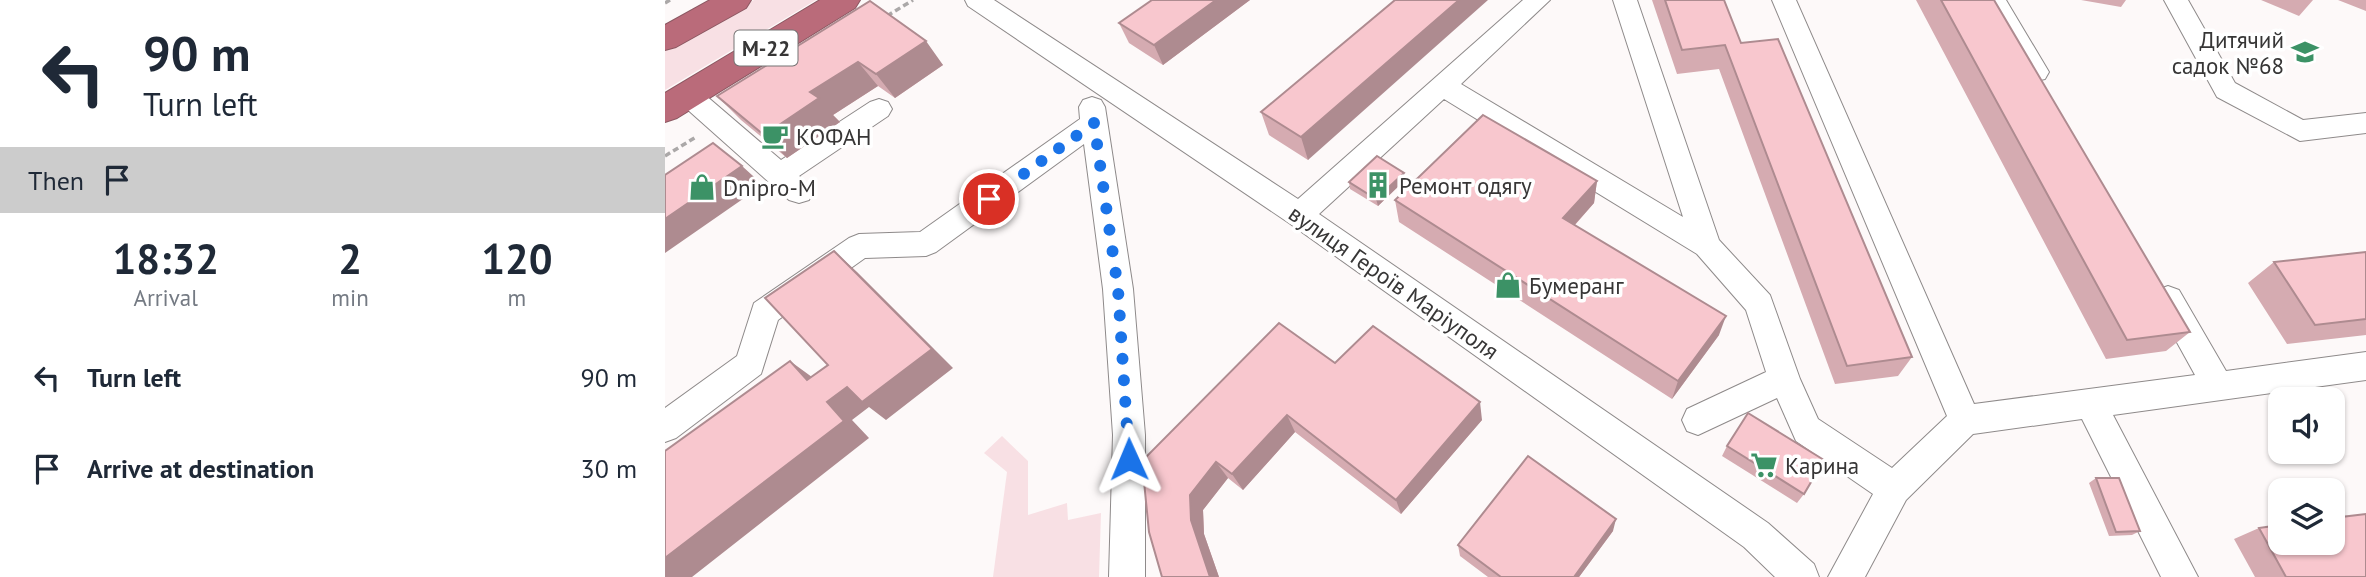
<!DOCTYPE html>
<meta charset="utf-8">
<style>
body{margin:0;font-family:"PT Sans",sans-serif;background:#f2f2f3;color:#1f2937;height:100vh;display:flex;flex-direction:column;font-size:26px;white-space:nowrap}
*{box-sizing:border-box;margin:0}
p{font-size:23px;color:#747a83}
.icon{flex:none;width:38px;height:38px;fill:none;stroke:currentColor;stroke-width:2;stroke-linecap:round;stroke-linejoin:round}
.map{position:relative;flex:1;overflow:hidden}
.sheet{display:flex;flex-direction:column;background:#fff;width:665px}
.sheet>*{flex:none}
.banner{background:#fff;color:#1f2937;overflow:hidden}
.tools{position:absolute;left:1603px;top:387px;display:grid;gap:14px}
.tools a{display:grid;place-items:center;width:77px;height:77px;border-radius:14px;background:#fff;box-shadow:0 2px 5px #0004;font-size:35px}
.pin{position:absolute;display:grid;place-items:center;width:60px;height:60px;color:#fff;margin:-30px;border:4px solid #fff;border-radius:50%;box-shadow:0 2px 7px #0007}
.me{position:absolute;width:77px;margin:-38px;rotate:359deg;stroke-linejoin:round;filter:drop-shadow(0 0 5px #0008)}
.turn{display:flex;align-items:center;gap:24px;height:147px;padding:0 28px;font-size:32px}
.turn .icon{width:91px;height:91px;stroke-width:2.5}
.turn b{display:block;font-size:49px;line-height:60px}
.then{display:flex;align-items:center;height:66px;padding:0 28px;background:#0003;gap:14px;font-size:26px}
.eta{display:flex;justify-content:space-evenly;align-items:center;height:119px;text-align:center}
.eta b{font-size:42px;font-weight:700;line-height:49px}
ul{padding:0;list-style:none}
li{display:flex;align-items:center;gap:21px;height:91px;padding:0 28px}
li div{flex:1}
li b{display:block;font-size:26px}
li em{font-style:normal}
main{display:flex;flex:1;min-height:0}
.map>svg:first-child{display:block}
</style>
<main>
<section class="sheet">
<div class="banner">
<div class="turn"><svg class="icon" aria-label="left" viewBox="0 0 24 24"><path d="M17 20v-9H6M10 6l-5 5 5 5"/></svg><div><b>90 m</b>Turn left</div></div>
<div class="then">Then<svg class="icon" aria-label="arrive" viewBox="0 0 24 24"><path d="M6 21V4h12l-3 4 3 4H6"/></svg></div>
</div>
<div class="eta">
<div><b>18:32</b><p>Arrival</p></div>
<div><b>2</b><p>min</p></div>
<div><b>120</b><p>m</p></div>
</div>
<ul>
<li><svg class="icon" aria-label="left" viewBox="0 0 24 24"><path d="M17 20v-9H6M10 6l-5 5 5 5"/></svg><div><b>Turn left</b></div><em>90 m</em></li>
<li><svg class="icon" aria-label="arrive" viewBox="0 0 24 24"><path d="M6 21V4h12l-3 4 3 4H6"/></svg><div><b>Arrive at destination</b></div><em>30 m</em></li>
</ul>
</section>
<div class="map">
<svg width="1701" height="577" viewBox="0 0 1701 577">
<rect width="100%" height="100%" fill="#fdf9f9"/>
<path fill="#f8e0e4" d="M89,0H151L0,90V51Z
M337,436L363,461V515L402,503L403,520L436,513L434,577H328L342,472L319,453Z"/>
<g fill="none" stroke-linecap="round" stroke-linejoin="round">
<defs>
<path id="minor" d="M300,0H329L633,199L858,0H885L796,84L1018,217L948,0H972L1054,240L1105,295L1135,379L1153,419L1227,468L1282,416L1107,0H1131L1309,404L1530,375L1488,299L1492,290L1503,286L1514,290L1561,371L1701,352V380L1448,415L1533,577H1496L1417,419L1308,434L1241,500L1200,577H1163L1208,494L1131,441L1112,398L1033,435L1022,431L1017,420L1022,409L1101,372L1081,310L1032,254L779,99L654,214L1103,523L1149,564L1154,577H1110L1079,547L624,223L303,6Z
M1317,0H1341L1384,72L1380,79L1371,81L1362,79Z
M1499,0H1523L1570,83L1638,120L1701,113V133L1635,141L1552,97Z
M23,85L32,88L116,160L205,102L214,99L223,102L227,109L223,116L134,176L148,192L144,200L134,203L124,200L14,102L10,95L14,88Z
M427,97L436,100L440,107L468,289L480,435V577H444L448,435L438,289L419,144L271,252L261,256L200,258L113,320L96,374L11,438L0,442V408L72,356L89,303L184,238L194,234L255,232L415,119L414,107L418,100Z"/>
<path id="highway" d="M45,0H86L81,8L11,47L0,50V25Z
M155,0H195L190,8L12,118L0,122V93Z"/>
</defs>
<use href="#minor" stroke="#8e8a8a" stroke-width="2"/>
<use href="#highway" stroke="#8c5862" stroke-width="2"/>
<path stroke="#aba8a8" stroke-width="3.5" stroke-dasharray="6 3.5" stroke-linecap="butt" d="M0,3L5,0
M222,16L248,0
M0,156L31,137"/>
<use href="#minor" fill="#fff" fill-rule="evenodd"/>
<use href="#highway" fill="#ba6b7a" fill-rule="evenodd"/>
</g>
<path fill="#d5abb1" d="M487,0H585L498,65L464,43L454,23Z
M730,0L643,160L604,135L596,112Z
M987,0H1059L1076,43L1247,357L1233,376L1170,384L1054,69L1012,74Z
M1251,0H1329L1525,332L1501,351L1441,359Z
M1416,0H1461L1456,7Z
M1596,0H1648L1634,16Z
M1673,0H1701V11Z
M205,1L278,65L230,98L213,86L168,115L175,122L122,158L76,120L52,96Z
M740,180L713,206L685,189L684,182Z
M932,181L929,203L910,225L1054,335L1007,399L734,222L730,200Z
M1701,252V335L1622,344L1583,283L1609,262Z
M670,363L817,420L736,514L630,432L578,490L563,478L538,510L539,534L554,577H497L477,461Z
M1062,446L1139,494L1132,503L1057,456Z
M1431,478L1475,531L1467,535L1444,536L1424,483Z
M1594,528L1701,577H1590L1569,539Z
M948,531L914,577H823L795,556L793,545Z"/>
<path fill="#ae8b90" d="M551,0H585L498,65L489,45Z
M794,0H823L643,160L636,137Z
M261,41L278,65L230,98L211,74Z
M193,62L213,86L168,115L175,122L122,158L99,135L145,92Z
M77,166L98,185L0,253V219Z
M739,173L740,180L713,206L711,199Z
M932,181L929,203L897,239L898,218Z
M169,251L192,272L288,368L221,420L204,407L187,420L204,438L27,577H0V558L142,380L125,361L151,380L167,398Z
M1061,316L1054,335L1007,399L1013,381Z
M815,402L817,420L736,514L731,500Z
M622,415L630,432L578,490L567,474Z
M551,462L563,478L538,510L539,534L554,577H545L526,520L525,495Z
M951,519L948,531L914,577H909Z"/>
<path fill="#f8c7ce" stroke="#ae8b90" stroke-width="2" d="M487,0H551L489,45L454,23Z
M730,0H794L636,137L596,112Z
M1000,0H1059L1076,43L1113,39L1247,357L1182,366L1060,45L1017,50Z
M1276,0H1329L1525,332L1462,340Z
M205,1L261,41L211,74L193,62L145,92L154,98L99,135L52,96Z
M818,115L932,181L898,218L1061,316L1013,381L730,200Z
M48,143L77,166L0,219V175Z
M712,156L739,173L711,199L684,182Z
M169,251L267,349L197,402L182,387L162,402L179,421L0,558V451L125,361L142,380L163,365L100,298Z
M1701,252V319L1650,325L1609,262Z
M614,323L670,363L708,326L815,402L731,500L622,415L567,474L551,462L525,495L526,520L545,577H497L484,532L477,461Z
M1083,413L1159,460L1139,494L1062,446Z
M863,456L951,519L909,577H836L793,545Z
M1431,478H1454L1475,531L1451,532Z
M1701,514V577H1621L1594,528L1615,525V542H1668V518Z"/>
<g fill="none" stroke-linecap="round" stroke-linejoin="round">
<path stroke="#1a73e8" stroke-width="12" stroke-dasharray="0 21.6" d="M324,199L429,123L453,289L464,459"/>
</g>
<defs>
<symbol id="school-bare" viewBox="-9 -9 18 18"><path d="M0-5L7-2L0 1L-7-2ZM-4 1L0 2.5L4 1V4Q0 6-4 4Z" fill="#3c9266" stroke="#fff" stroke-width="2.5" paint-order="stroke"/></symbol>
<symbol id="cafe-bare" viewBox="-9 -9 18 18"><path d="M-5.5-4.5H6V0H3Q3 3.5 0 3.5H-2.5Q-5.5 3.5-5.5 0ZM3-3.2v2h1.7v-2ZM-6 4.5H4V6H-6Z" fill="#3c9266" stroke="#fff" stroke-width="2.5" paint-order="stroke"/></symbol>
<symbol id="building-bare" viewBox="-9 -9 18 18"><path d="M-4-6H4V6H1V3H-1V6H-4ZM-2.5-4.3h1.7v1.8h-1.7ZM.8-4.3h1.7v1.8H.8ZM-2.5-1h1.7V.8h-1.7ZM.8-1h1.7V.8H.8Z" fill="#3c9266" stroke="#fff" stroke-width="2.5" paint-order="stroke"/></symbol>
<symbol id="shop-bare" viewBox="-9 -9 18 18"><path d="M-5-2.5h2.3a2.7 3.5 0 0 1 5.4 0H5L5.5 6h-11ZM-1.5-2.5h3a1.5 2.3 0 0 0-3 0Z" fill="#3c9266" stroke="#fff" stroke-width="2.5" paint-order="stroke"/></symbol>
<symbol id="supermarket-bare" viewBox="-9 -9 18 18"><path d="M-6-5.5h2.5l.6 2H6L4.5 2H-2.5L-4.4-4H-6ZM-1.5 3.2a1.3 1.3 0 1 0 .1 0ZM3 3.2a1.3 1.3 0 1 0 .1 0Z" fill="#3c9266" stroke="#fff" stroke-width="2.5" paint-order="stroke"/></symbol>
</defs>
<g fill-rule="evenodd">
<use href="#school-bare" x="1621" y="33" width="38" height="38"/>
<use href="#cafe-bare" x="91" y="117" width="38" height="38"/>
<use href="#building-bare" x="694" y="166" width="38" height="38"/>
<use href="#shop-bare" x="18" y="168" width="38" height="38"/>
<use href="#shop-bare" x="824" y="266" width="38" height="38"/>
<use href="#supermarket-bare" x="1080" y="446" width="38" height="38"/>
</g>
<g text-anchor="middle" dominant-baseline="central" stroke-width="7" stroke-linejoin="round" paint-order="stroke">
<rect fill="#fff" stroke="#737272" stroke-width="2" x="69.5" y="30.5" width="63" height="35" rx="5"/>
<g font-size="21" font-weight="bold" fill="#373636">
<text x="101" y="48">М-22</text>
</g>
<g font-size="23" fill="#373636" stroke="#fff" text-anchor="start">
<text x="1619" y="39" text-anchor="end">Дитячий<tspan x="1619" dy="26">садок №68</tspan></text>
<text x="131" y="136">КОФАН</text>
<text x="734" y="185">Ремонт одягу</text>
<text x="58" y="187">Dnipro-M</text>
<text x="864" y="285">Бумеранг</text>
<text x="1120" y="465">Карина</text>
</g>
<g font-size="23" fill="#373636" stroke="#fff">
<text transform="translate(729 282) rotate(35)">вулиця Героїв Маріуполя</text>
</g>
</g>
</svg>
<div class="tools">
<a><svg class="icon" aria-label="sound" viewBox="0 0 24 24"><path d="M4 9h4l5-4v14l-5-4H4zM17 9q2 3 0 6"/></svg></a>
<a><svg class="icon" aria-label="layers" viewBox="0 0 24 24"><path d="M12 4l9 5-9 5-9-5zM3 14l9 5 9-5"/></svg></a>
</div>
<div class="pin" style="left:324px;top:199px;background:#d93025"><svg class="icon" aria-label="arrive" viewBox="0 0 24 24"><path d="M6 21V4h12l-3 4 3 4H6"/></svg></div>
<svg class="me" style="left:464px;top:459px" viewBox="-20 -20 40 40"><path d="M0-17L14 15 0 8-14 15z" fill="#1a73e8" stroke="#fff" stroke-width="4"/></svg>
</div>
</main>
